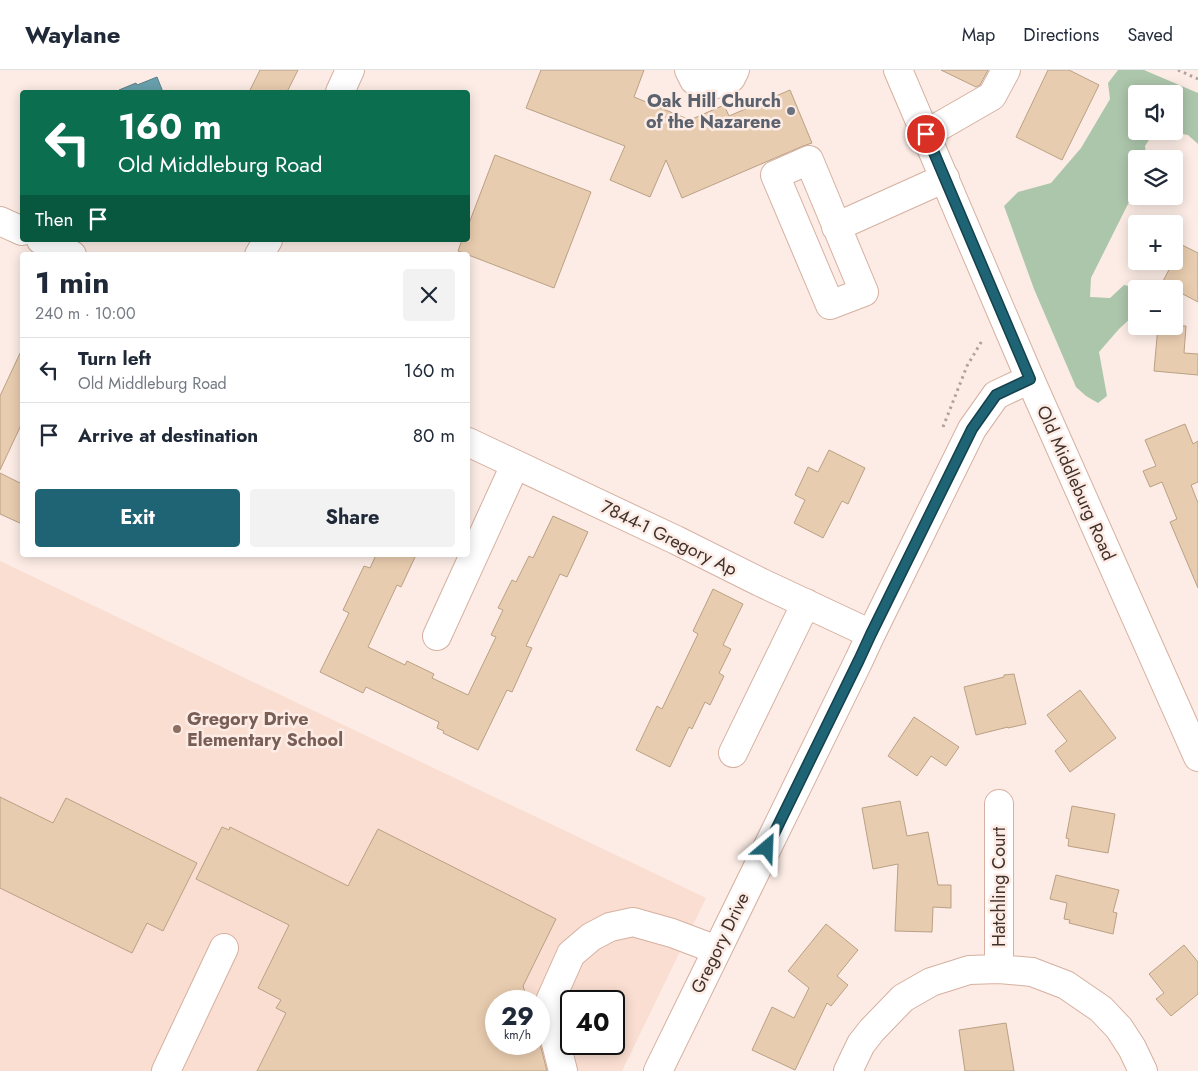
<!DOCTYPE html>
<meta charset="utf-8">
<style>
body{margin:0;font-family:Jost,sans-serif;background:#f2f2f3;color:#1f2937;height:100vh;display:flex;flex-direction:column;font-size:19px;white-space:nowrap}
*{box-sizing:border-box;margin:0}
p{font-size:16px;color:#747a83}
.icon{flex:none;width:28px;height:28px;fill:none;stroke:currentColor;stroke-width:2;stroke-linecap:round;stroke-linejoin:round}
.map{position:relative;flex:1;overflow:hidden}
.sheet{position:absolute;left:20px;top:182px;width:450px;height:305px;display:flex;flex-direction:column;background:#fff;border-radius:5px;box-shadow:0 2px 12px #0003}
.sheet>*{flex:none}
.hud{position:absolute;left:20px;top:20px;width:450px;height:152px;border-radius:5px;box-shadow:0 2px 12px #0003;background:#0b6e4f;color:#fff;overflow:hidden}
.controls{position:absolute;left:1128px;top:15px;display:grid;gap:10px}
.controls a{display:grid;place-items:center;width:55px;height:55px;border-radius:5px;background:#fff;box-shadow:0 2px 12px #0003;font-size:25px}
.speed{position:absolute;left:485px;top:920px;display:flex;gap:10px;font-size:25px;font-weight:700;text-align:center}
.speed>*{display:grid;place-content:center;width:65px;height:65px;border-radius:50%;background:#fff;box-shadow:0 2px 12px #0003;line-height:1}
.speed small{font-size:12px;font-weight:400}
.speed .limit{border:2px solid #111;border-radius:8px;background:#fff;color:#111}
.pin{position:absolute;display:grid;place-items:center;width:42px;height:42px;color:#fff;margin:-21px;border:2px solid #fff;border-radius:50%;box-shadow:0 1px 5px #0007}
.me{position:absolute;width:55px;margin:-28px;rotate:26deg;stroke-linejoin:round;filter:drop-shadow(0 0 4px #0008)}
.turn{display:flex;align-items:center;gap:18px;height:105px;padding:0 15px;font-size:22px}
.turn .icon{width:65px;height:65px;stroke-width:2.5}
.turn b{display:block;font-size:35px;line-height:42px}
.then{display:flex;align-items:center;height:48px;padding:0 15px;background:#0003;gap:10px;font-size:19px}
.round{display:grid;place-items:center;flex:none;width:52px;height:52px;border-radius:5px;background:#f2f2f3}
.overview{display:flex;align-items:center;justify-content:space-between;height:85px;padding:0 15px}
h1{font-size:30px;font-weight:700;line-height:38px}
.primary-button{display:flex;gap:10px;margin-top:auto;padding:10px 15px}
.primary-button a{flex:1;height:58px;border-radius:5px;background:#1f6475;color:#fff;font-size:20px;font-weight:700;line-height:58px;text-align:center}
.primary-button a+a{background:#f2f2f3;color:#1f2937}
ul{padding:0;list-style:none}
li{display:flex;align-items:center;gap:15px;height:65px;padding:0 15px;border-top:1px solid #e0e1e3}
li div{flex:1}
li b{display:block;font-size:19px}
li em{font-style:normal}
header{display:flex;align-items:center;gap:30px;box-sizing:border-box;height:70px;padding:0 25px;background:#fff;border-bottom:1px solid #e0e1e3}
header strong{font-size:24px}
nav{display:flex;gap:28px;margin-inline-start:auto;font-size:18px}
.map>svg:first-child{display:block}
</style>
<header>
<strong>Waylane</strong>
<nav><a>Map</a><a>Directions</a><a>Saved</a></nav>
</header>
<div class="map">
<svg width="1198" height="1001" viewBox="0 0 1198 1001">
<rect width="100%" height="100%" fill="#fcece5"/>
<path fill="#faded1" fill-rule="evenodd" d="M0,491L706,828L622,1001H0ZM496,931H539V974H496ZM571,931H614V974H571Z"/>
<path fill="#acc6ab" d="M1118,0H1144L1198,23V74L1188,65L1165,61H1174V24H1136V61H1155L1145,76L1147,89H1136V118L1091,208L1090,227L1110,228L1124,215L1139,218L1136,219V234L1134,245L1119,259L1099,282L1107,326L1098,333L1086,326L1076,317L1034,219L1004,136L1018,122L1051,113L1081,78L1110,29L1108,13Z"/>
<path fill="#679fac" stroke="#5b7e85" d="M157,7L163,22H120L119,20L136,13L137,15Z"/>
<path fill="#e8ccaf" stroke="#baa084" d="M260,0H298L287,22H249Z
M541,0H644L634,27L690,50L724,35L729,46L790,20L812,73L803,76L682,128L666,90L650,127L610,110L625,76L526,38Z
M941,0H988L980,15L976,17Z
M1048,0H1069L1099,15L1062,90L1016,67Z
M495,85L591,122L554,218L458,181L462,170H468V156Z
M1182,175L1198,183V232L1162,213Z
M1158,256H1186L1184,283L1198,284V305L1154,301Z
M22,279V353L0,400V326Z
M1185,354L1193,374L1198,371V412L1191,415L1198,433V518L1170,452L1177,449L1162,412L1150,417L1143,401L1156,396L1145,370Z
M829,380L865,398L848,434L842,431L823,468L794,453L805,430L795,425L808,397L818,402Z
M0,403L22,414V454L0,444Z
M553,446L588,462L567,507L560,504L526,576L532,578L512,622L507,620L478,680L443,663L444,661L437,658L439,652L366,617L363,623L320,602L349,543L343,540L364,496L370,498L376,485H416L401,517L397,515L368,577L405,595L407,591L434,604L432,608L468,625L496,567L491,565L503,540L498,538L512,510L516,512L529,486L533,488Z
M713,519L743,534L723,575L731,579L719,603L724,606L710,635L705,632L692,659L689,657L670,697L636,680L657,636L662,639L698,564L693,561Z
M1014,604L1026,654L1008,658V657L976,665L964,617L1004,607V605Z
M1080,620L1116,668L1070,702L1055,681L1067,671L1047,645Z
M914,647L959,677L946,696L931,686L917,706L888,686Z
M0,727L53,753L66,728L197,793L163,861L147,853L132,883L0,818Z
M900,731L907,766L928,762L938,815H951V838L933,837L932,862L895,861L898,794L873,799L862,738Z
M1072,736L1115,744L1108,783L1068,776L1069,769L1066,768Z
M222,757L229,760L230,757L348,816L378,759L556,849L523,916L528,931H496V974H540L547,1001H257L286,943L276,938L281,930L258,918L289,855L196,809Z
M1056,805L1119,820L1113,842L1117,843L1113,864L1069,853L1070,850L1064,849L1067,833L1050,829Z
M826,854L858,880L837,906L848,915L831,936L827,933L795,1000L752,980L772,937L794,948L809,918L788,901Z
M1184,875L1198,892V924L1171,946L1156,929L1164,923L1149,904Z
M1006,953L1014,1001H965L959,960Z"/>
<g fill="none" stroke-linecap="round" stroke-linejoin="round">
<defs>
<path id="minor" d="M689,0L694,10L713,15L731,8L735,0
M340,22L350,0
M926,64L992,26L1006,0
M809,90L864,222L830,235L775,105Z
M0,151L22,161
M836,157L945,108
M41,170L72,185
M259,185L268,170
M468,372L676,470L760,512L871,564
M437,566L515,395
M733,683L806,533
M999,734V899
M166,1001L224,878
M563,1001L555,969L550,931L571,884L591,867L610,857L633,852L672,863L717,880
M658,1001L859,590L871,564L972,359L996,325L1030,309
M848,1001L861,974L872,960L903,928L931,912L969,900L999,899L1032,902L1066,915L1101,939L1119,958L1132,978L1143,1001"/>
<path id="major" d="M898,0L1030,309L1198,687"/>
</defs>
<use href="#minor" stroke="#d6b0a0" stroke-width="30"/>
<use href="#major" stroke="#d6b0a0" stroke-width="30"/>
<path stroke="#b1a19b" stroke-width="3" stroke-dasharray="2.5 4" stroke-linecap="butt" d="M1178,0L1198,9
M943,357L967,296L983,269"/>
<use href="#minor" stroke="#fff" stroke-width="28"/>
<use href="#major" stroke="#fff" stroke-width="28"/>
</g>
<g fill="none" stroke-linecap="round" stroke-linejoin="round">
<defs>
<path id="route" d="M767,778L859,590L871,564L972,359L996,325L1030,309L926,64"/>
</defs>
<use href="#route" stroke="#14414c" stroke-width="12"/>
<use href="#route" stroke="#1f6475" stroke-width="9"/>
</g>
<circle fill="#6b7280" stroke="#fcece5" stroke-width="2" cx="791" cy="41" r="5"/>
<circle fill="#8d6e63" stroke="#fcece5" stroke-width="2" cx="177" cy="659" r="5"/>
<g text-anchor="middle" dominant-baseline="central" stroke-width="5" stroke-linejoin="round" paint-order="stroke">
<g font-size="18" font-weight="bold" fill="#5b616d" stroke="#fcece5" text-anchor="end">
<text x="781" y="31">Oak Hill Church<tspan x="781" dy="21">of the Nazarene</tspan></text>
</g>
<g font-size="18" fill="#40312b" stroke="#fcece5">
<text transform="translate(1076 413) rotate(66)">Old Middleburg Road</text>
<text transform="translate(669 468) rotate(26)">7844-1 Gregory Ap</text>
<text transform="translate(999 817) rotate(-90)">Hatchling Court</text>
<text transform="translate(720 873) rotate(-64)">Gregory Drive</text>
</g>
<g font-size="18" font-weight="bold" fill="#785e54" stroke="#fcece5" text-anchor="start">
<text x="187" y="649">Gregory Drive<tspan x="187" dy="21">Elementary School</tspan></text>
</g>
</g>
</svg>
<div class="controls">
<a><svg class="icon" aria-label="sound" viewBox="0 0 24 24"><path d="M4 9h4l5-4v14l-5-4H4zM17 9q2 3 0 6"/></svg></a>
<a><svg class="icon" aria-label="layers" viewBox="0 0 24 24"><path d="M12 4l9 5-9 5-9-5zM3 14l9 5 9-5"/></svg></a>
<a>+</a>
<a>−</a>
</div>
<div class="speed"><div>29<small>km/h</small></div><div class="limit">40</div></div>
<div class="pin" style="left:926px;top:64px;background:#d93025"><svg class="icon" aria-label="arrive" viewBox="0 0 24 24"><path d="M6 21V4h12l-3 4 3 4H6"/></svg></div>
<svg class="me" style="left:767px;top:778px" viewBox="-20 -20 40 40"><path d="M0-17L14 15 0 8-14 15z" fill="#1f6475" stroke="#fff" stroke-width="4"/></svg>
<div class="hud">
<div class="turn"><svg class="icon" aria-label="left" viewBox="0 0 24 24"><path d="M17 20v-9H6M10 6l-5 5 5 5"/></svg><div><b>160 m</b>Old Middleburg Road</div></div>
<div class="then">Then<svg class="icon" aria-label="arrive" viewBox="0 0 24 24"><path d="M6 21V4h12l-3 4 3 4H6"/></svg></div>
</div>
<section class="sheet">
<div class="overview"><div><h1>1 min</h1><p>240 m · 10:00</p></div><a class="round"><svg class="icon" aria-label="close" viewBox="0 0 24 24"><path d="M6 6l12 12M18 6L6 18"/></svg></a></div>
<ul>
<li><svg class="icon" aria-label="left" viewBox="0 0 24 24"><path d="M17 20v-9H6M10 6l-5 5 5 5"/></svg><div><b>Turn left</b><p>Old Middleburg Road</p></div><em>160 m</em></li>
<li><svg class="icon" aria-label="arrive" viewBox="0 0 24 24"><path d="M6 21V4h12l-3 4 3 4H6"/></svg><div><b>Arrive at destination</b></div><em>80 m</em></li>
</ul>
<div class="primary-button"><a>Exit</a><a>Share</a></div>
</section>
</div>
